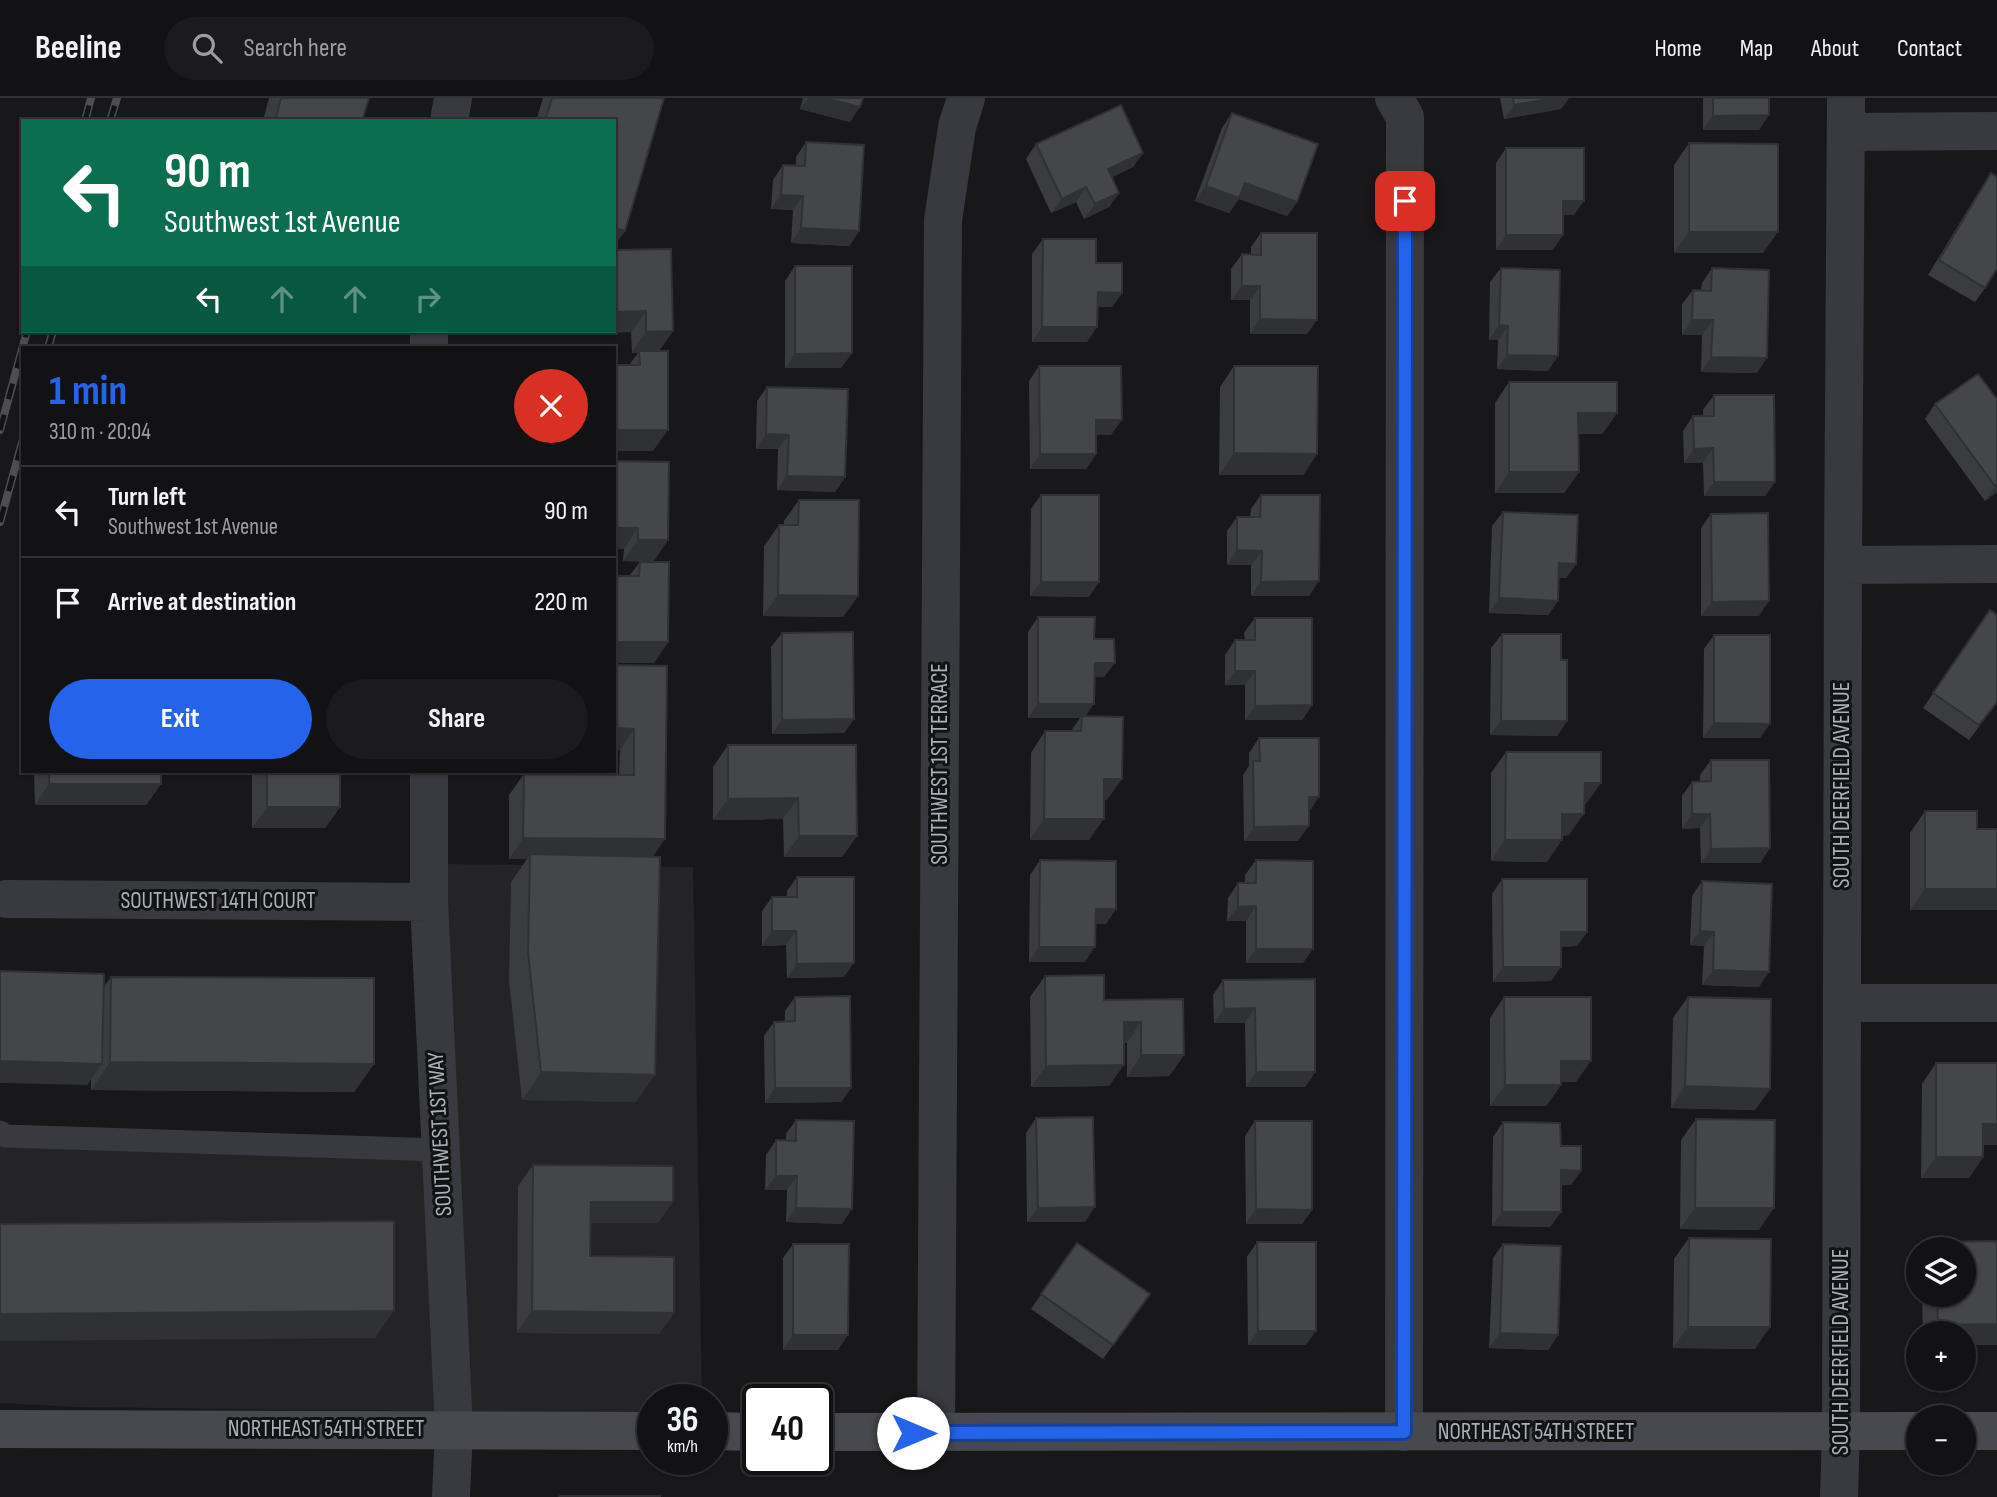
<!DOCTYPE html>
<meta charset="utf-8">
<style>
body{margin:0;font-family:"Sofia Sans Condensed",sans-serif;background:#1b1b1d;color:#f1f3f6;height:100vh;display:flex;flex-direction:column;font-size:26px;white-space:nowrap}
*{box-sizing:border-box;margin:0}
p{font-size:23px;color:#9c9ea0}
.icon{flex:none;width:38px;height:38px;fill:none;stroke:currentColor;stroke-width:2;stroke-linecap:round;stroke-linejoin:round}
.map{position:relative;flex:1;overflow:hidden}
.drawer{position:absolute;left:21px;top:248px;width:595px;height:427px;display:flex;flex-direction:column;background:#121214;border-radius:0px;box-shadow:0 2px 5px #0004,0 0 0 2px #313234}
.drawer>*{flex:none}
.guide{position:absolute;left:21px;top:21px;width:595px;height:214px;border-radius:0px;box-shadow:0 2px 5px #0004,0 0 0 2px #313234;background:#0b6e4f;color:#fff;overflow:hidden}
.tools{position:absolute;left:1906px;top:1139px;display:grid;gap:14px}
.tools a{display:grid;place-items:center;width:70px;height:70px;border-radius:50%;background:#121214;box-shadow:0 2px 5px #0004,0 0 0 2px #313234;font-size:35px}
.speed{position:absolute;left:637px;top:1286px;display:flex;gap:14px;font-size:35px;font-weight:700;text-align:center}
.speed>*{display:grid;place-content:center;width:91px;height:91px;border-radius:50%;background:#121214;box-shadow:0 2px 5px #0004,0 0 0 2px #313234;line-height:1}
.speed small{font-size:18px;font-weight:400}
.speed .limit{border:4px solid #111;border-radius:10px;background:#fff;color:#111}
.pin{position:absolute;display:grid;place-items:center;width:60px;height:60px;color:#fff;margin:-30px;border-radius:14px;box-shadow:0 4px 10px #0006}
.me{position:absolute;width:77px;margin:-38px;rotate:90deg;stroke-linejoin:round;filter:drop-shadow(0 0 5px #0008)}
.turn{display:flex;align-items:center;gap:24px;height:147px;padding:0 28px;font-size:32px}
.turn .icon{width:91px;height:91px;stroke-width:2.5}
.turn b{display:block;font-size:49px;line-height:60px}
.lanes{display:flex;align-items:center;height:66px;padding:0 28px;background:#0003;justify-content:center;gap:35px;direction:ltr}
.lanes .off{opacity:.35}
.round{display:grid;place-items:center;flex:none;width:74px;height:74px;border-radius:37px;background:#1b1b1d}
.head{display:flex;align-items:center;justify-content:space-between;height:119px;padding:0 28px}
h1{font-size:42px;font-weight:700;line-height:52px;color:#2563eb}
.action{display:flex;gap:14px;margin-top:auto;padding:14px 28px}
.action a{flex:1;height:80px;border-radius:42px;background:#2563eb;color:#fff;font-size:28px;font-weight:700;line-height:80px;text-align:center}
.action a+a{background:#1b1b1d;color:#f1f3f6}
ul{padding:0;list-style:none}
li{display:flex;align-items:center;gap:21px;height:91px;padding:0 28px;border-top:2px solid #313234}
li div{flex:1}
li b{display:block;font-size:26px}
li em{font-style:normal}
header{display:flex;align-items:center;gap:42px;box-sizing:border-box;height:98px;padding:0 35px;background:#121214;border-bottom:2px solid #313234}
header strong{font-size:33px}
nav{display:flex;gap:38px;margin-inline-start:auto;font-size:24px}
.search{width:490px;height:63px;background:#1b1b1d;display:flex;align-items:center;gap:18px;box-sizing:border-box;padding:0 24px;border-radius:38px;color:#9c9ea0;font-size:26px}
.map>svg:first-child{display:block}
</style>
<header>
<strong>Beeline</strong>
<div class="search"><svg class="icon" aria-label="search" viewBox="0 0 24 24"><circle cx="10" cy="10" r="6"/><path d="M15 15l6 6"/></svg>Search here</div>
<nav><a>Home</a><a>Map</a><a>About</a><a>Contact</a></nav>
</header>
<div class="map">
<svg width="1997" height="1399" viewBox="0 0 1997 1399">
<rect width="100%" height="100%" fill="#18181a"/>
<path fill="#242427" d="M439,766L693,769L702,1302H653V1316L77,1309L0,1305V1047L454,1052Z"/>
<g fill="none" stroke-linecap="round" stroke-linejoin="round">
<path stroke="#393a3f" stroke-width="23" d="M0,1034L5,1038L440,1052"/>
<path stroke="#393a3f" stroke-width="38" d="M1394,0L1405,19L1404,1334
M449,23L453,0
M1846,34L1997,33
M429,250V233
M1843,467L1997,466
M429,674V804L454,1331L451,1399
M7,801L429,804
M1842,905H1997
M936,1335L943,122L957,29L966,0
M1839,1399L1841,1333L1843,467L1846,0"/>
<path stroke="#47494e" stroke-width="38" d="M0,1331L653,1333
M712,1333L758,1334
M1964,1333H1997
M817,1334L1918,1333"/>
<defs>
<path id="rail" d="M85,23L91,0
M110,23L117,0
M48,250L53,233
M0,332L27,233
M0,424L23,341"/>
</defs>
<use href="#rail" stroke="#4c4e53" stroke-width="8"/>
<use href="#rail" stroke="#131315" stroke-width="5" stroke-dasharray="16" stroke-linecap="butt"/>
</g>
<path fill="#3a3c40" d="M269,0H369L362,23H263Z
M543,0H664L625,133L614,148V23H536Z
M803,0H863L850,24L800,11Z
M1500,0H1569L1561,11L1504,21Z
M1703,0H1769L1759,32H1703Z
M1232,15L1297,104L1287,118L1239,101L1229,115L1195,103L1222,30Z
M806,44L859,133L849,148L791,145L793,112L771,111L773,82L783,67L796,68V59Z
M1689,45L1763,155H1674V67Z
M1036,46L1143,55L1133,69L1112,79L1119,95L1109,109L1084,121L1076,104L1051,115L1026,61Z
M1506,50L1574,117H1563L1553,152H1496V65Z
M1991,75L1985,190L1975,204L1928,177L1981,90Z
M1261,135L1307,236H1250V202H1231V171L1242,156L1251,157V149Z
M1043,141L1096,165L1122,195L1112,209H1097L1087,244H1032V156Z
M614,152L673,233L659,253L653,353H614V267H629L638,255H632L631,234L519,237V233H614Z
M795,168L852,255L841,270H785V183Z
M1501,170L1548,273L1497,271L1498,242H1489L1490,184Z
M1712,170L1757,275L1701,274L1702,237H1682V206L1693,192H1701L1702,185Z
M1039,268L1111,337H1096V356L1086,371H1030L1029,283Z
M1234,268L1317,356L1303,377H1219L1220,289Z
M1509,284L1617,315L1602,336H1579V374L1564,395H1495V305Z
M767,289L845,379L835,394L777,392L778,351H756L757,303Z
M1714,297L1775,384L1765,398H1704L1703,365H1684L1683,333L1693,318H1703V312Z
M1997,301V394L1985,403L1925,321L1935,306Z
M614,363L668,442L653,464L623,463L624,451H614Z
M1041,397L1089,499L1030,498L1031,411Z
M1261,397L1309,498H1251V467H1227V433L1237,419H1250L1251,411Z
M799,402L858,498L843,519L763,518L764,448L779,427H784V423Z
M1503,414L1576,466L1566,480H1559L1558,503L1548,517L1489,515L1492,428Z
M1711,416L1759,518H1701V430Z
M640,464L668,544L654,565L629,478Z
M1990,512L1997,605L1969,642L1923,610Z
M1038,519L1094,541L1104,579H1095L1086,618L1107,702H1104L1089,742H1030L1031,655L1045,633H1071L1080,620H1028V534Z
M1255,520L1312,607L1302,622H1245V587H1225V557L1235,542H1245L1244,535Z
M782,535L854,621L844,635L772,636L771,549Z
M1502,536L1561,562L1567,623L1557,638L1490,637L1491,550Z
M1714,537L1760,640H1703L1704,551Z
M667,568L636,1004L522,1002L509,882L511,784L527,761H509V697L524,676L619,677L620,652Z
M1259,640L1309,714L1298,743H1244L1243,677L1249,668V655Z
M728,647L857,738L842,759H784L783,721L713,722V669Z
M1506,654L1586,706H1584L1569,737L1562,738L1547,764L1491,763V675Z
M1711,662L1770,750L1760,765H1701L1700,730L1682,731V698L1692,684H1700V677Z
M34,674H161V686L146,707H35Z
M252,674H340V709L325,730H252Z
M1925,713L1977,731H1997V812H1910V735Z
M1040,762L1106,826H1096L1085,864H1029L1030,777Z
M1256,762L1303,865H1246V823H1227L1228,800L1238,785H1245V777Z
M797,779L844,879L787,880L786,847L762,848V813L772,799H787V793Z
M1502,781L1587,834L1577,848L1561,849L1551,883L1493,884L1492,796Z
M1702,783L1759,889L1702,887L1704,848L1690,847L1692,798Z
M1045,878L1104,902L1183,901L1184,957L1169,978L1127,979V945H1124L1109,988L1031,989L1030,899Z
M111,879L374,966L354,994L91,992V981L87,987L104,888Z
M1315,881V974L1305,989H1246L1245,925H1214L1213,897L1223,882Z
M795,899L851,990L841,1004L765,1005L764,938L774,924L785,923V913Z
M1504,899L1576,984H1561V987L1546,1008H1490V920Z
M1688,899L1770,991L1755,1012L1671,1010L1673,920Z
M1936,965H1997V1047H1983V1059L1969,1080H1921L1922,986Z
M1036,1020L1085,1124H1027L1026,1035Z
M1696,1021L1759,1132L1680,1131L1681,1042Z
M796,1022L842,1126L786,1124L787,1092H765L766,1057L776,1042L786,1043V1036Z
M1255,1023L1312,1112L1302,1126H1246L1245,1038Z
M1503,1024L1561,1048L1581,1073L1571,1087H1561V1114L1550,1129L1492,1128L1493,1039Z
M533,1067L658,1125H591L590,1158L674,1215L659,1236L517,1235L518,1088Z
M1689,1140L1755,1251L1673,1250L1674,1161Z
M1997,1143V1247H1964V1236H1923L1922,1197H1964V1152H1931L1936,1144Z
M1257,1144L1306,1247H1248L1247,1159Z
M1077,1145L1150,1196L1103,1261L1031,1211Z
M793,1146L838,1252H783V1160Z
M1503,1146L1558,1237L1548,1252L1489,1250L1493,1160Z"/>
<path fill="#303134" d="M808,0H825L860,9L850,24L800,11Z
M1553,0H1569L1561,11L1504,21L1514,7Z
M1769,17L1759,32H1703L1713,18Z
M1143,55L1133,69L1098,86L1108,71Z
M1245,85L1297,104L1287,118L1239,101L1229,115L1195,103L1206,88Z
M1086,89L1076,104L1051,115L1062,101Z
M1119,95L1109,109L1084,121L1095,106Z
M781,97L803,98L793,112L771,111Z
M1563,103H1584L1574,117H1553Z
M614,130L625,133L614,148Z
M801,130L859,133L849,148L791,145Z
M1689,134H1778L1763,155H1674Z
M1506,137H1563L1553,152H1496Z
M1242,188H1260L1250,202H1231Z
M1098,194L1122,195L1112,209H1087Z
M646,213L631,234L519,237L523,233H614V214Z
M1260,221L1317,222L1307,236H1250Z
M1692,222H1713L1702,237H1682Z
M1499,227L1508,228L1498,242H1489Z
M1042,229H1097L1087,244H1032Z
M673,233L658,254L639,253L638,255H632L646,234Z
M852,255L841,270H785L795,256Z
M1507,257L1558,258L1548,273L1497,271Z
M1711,259L1767,260L1757,275L1701,274Z
M1578,315H1617L1602,336H1564Z
M1096,322H1122L1111,337H1086Z
M614,332H668L653,353H614Z
M766,336L789,337L778,351H756Z
M1713,350L1703,365H1684L1694,351Z
M1234,355L1317,356L1303,377H1219Z
M1040,356H1096L1086,371H1030Z
M1509,374H1579L1564,395H1495Z
M787,378L845,379L835,394L777,392Z
M1714,384H1775L1765,398H1704Z
M1997,387V394L1985,403L1995,388Z
M614,430H638L624,451H614Z
M638,442H668L653,464L623,463Z
M1237,452L1262,453L1251,467H1227Z
M1559,465L1576,466L1566,480L1549,479Z
M1319,483L1309,498H1251L1261,484Z
M1041,484H1099L1089,499L1030,498Z
M778,497L858,498L843,519L763,518Z
M1499,500L1558,503L1548,517L1489,515Z
M1769,503L1759,518H1701L1712,504Z
M614,544H668L654,565H614Z
M1095,565H1115L1104,579L1084,580Z
M1235,573H1255L1245,587H1225Z
M1038,606H1094L1084,620L1082,618L1080,620H1028Z
M1312,607L1302,622H1245L1255,608Z
M854,621L844,635L772,636L782,622Z
M1501,623H1567L1557,638L1490,637Z
M1714,625L1770,626L1760,640H1703Z
M614,630L634,631L620,652H614Z
M1104,681H1122L1107,702H1089Z
M1585,685H1601L1586,706H1570Z
M49,686H161L146,707H35Z
M1309,699H1319L1309,714H1298Z
M798,700L783,721L713,722L728,701Z
M267,709H340L325,730H252Z
M1562,716H1584L1569,737L1547,738Z
M1692,716H1710L1700,730L1682,731Z
M1044,721H1104L1089,742H1030Z
M1309,728L1298,743H1244L1254,729Z
M799,738H857L842,759H784Z
M523,740L665,741L650,763L530,756L527,761H509Z
M1505,742H1562L1547,764L1491,763Z
M1770,750L1760,765H1701L1711,751Z
M1925,791H1997V812H1910Z
M1256,808L1246,823H1227L1238,809Z
M1096,811H1116L1106,826H1086Z
M772,833H796L786,847L762,848Z
M1700,833L1714,834L1704,848L1690,847Z
M1561,834H1587L1577,848L1551,849Z
M1039,849H1095L1085,864H1029Z
M1256,851H1313L1303,865H1246Z
M854,865L844,879L787,880L797,866Z
M1503,869H1561L1551,883L1493,884Z
M1713,872L1769,874L1759,889L1702,887Z
M1255,910L1245,925H1214L1224,911Z
M1124,924H1141L1127,945H1109Z
M1141,957H1184L1169,978L1127,979Z
M0,963L102,966L87,987L0,985Z
M1561,963H1591L1576,984H1546Z
M110,964L374,966L354,994L91,992Z
M1124,967L1109,988L1031,989L1046,968Z
M541,974L655,977L636,1004L522,1002Z
M1256,974H1315L1305,989H1246Z
M1505,987H1561L1546,1008H1490Z
M1685,988L1770,991L1755,1012L1671,1010Z
M775,990H851L841,1004L765,1005Z
M1983,1026H1997V1047H1969Z
M1936,1059H1983L1969,1080H1921Z
M1561,1072L1581,1073L1571,1087H1551Z
M776,1078H797L787,1092H765Z
M591,1104H673L658,1125H576Z
M1095,1109L1085,1124H1027L1038,1110Z
M796,1110L852,1111L842,1126L786,1124Z
M1695,1110H1774L1759,1132L1680,1131Z
M1256,1111L1312,1112L1302,1126H1246Z
M1502,1114H1561L1550,1129L1492,1128Z
M394,1213L375,1240L0,1243V1216Z
M532,1213L674,1215L659,1236L517,1235Z
M1997,1226V1247H1964V1236H1931L1938,1227Z
M1688,1229H1770L1755,1251L1673,1250Z
M1258,1233H1316L1306,1247H1248Z
M1500,1235L1558,1237L1548,1252L1489,1250Z
M793,1237H848L838,1252H783Z"/>
<path fill="#44464a" stroke="#303134" stroke-width="2" d="M281,0H369L362,23H275Z
M552,0H664L625,133L614,130V23H545Z
M825,0H863L860,9Z
M1513,0H1553L1514,7Z
M1713,0H1769V17L1713,18Z
M1121,7L1143,55L1108,71L1119,95L1095,106L1086,89L1062,101L1036,46Z
M1232,15L1318,46L1297,104L1245,85L1239,100L1206,88Z
M806,44L864,47L859,133L801,130L803,98L781,97L783,67L805,68Z
M1689,45L1778,46V134H1689Z
M1506,50H1584V103H1563V137H1506Z
M1991,75L1997,79V170L1985,190L1939,162Z
M1261,135H1317V222L1260,221V188H1242V156L1261,157Z
M1043,141H1096V165H1122V195L1098,194L1097,229H1042Z
M671,151L673,233L646,234V213L614,214V152Z
M795,168H852V255L795,256Z
M1501,170L1560,172L1558,258L1507,257L1508,228L1499,227Z
M1712,170L1769,172L1767,260L1711,259L1713,222H1692L1693,192L1711,193Z
M639,253H668V332H614V267H640Z
M1039,268H1121L1122,322H1096V356H1040Z
M1234,268H1318L1317,356L1234,355Z
M1978,276L1997,301V387L1995,388L1935,306Z
M1509,284H1617V315H1578L1579,374H1509Z
M767,289L848,291L845,379L787,378L789,337L766,336Z
M1714,297H1774L1775,384H1714L1713,350L1694,351L1693,318H1714Z
M614,363L669,364L668,442H638V430H614Z
M1041,397H1099V484H1041Z
M1261,397H1320L1319,483L1261,484L1262,453L1237,452V419H1260Z
M799,402H859L858,498L778,497L779,427H798Z
M1503,414L1578,417L1576,466L1559,465L1558,503L1499,500Z
M1768,415L1769,503L1712,504L1711,416Z
M640,464H669L668,544H614V478H639Z
M1990,512L1997,517V604L1979,627L1933,595Z
M1038,519H1095L1094,541H1114L1115,565H1095L1094,606H1038Z
M1255,520H1312V607L1255,608V573H1235V542H1255Z
M853,534L854,621L782,622V535Z
M1502,536H1561V562H1567V623H1501Z
M1714,537H1770V626L1714,625Z
M614,567L667,568L665,741L523,740L524,676L634,677V631L614,630Z
M1082,618L1123,619L1122,681H1104V721H1044L1045,633H1081Z
M1259,640H1319V699H1309V728L1254,729L1253,663H1260Z
M728,647H856L857,738H799L798,700L728,701Z
M1506,654H1601V685H1585L1584,716H1562V742H1505Z
M1711,662H1769L1770,750L1711,751L1710,716H1692V684L1711,683Z
M49,674H161V686H49Z
M267,674H340V709H267Z
M1925,713H1977V731H1997V791H1925Z
M530,756L660,759L655,977L541,974L528,854Z
M1040,762L1116,763V811H1096L1095,849H1039Z
M1256,762L1313,763V851H1256V808L1238,809V785H1256Z
M797,779H854V865L797,866L796,833H772V799H797Z
M1502,781H1587V834H1561V869H1503Z
M1702,783L1772,786L1769,874L1713,872L1714,834L1700,833Z
M0,873L104,876L102,966L0,963Z
M1104,877V902L1183,901L1184,957H1141V924H1124V967L1046,968L1045,878Z
M111,879L374,880V966L110,964Z
M1315,881V974H1256L1255,910L1224,911L1223,882Z
M850,898L851,990H775L774,924L795,923V899Z
M1504,899H1591V963H1561V987H1505Z
M1688,899L1771,901L1770,991L1685,988Z
M1936,965H1997V1026H1983V1059H1936Z
M1093,1019L1095,1109L1038,1110L1036,1020Z
M1696,1021L1775,1022L1774,1110H1695Z
M796,1022L854,1023L852,1111L796,1110L797,1078H776V1042L796,1043Z
M1255,1023H1312V1112L1256,1111Z
M1503,1024L1560,1025L1561,1048H1581V1073L1561,1072V1114H1502Z
M533,1067L673,1068V1104H591L590,1158L674,1159V1215L532,1213Z
M394,1123V1213L0,1216V1126Z
M1689,1140L1771,1141L1770,1229H1688Z
M1997,1143V1226L1938,1227L1937,1197H1964V1152H1936V1144Z
M1257,1144H1316V1233H1258Z
M1077,1145L1150,1196L1113,1247L1041,1196Z
M793,1146H849L848,1237H793Z
M1503,1146L1561,1148L1558,1237L1500,1235Z
M560,1398H660V1399H559Z"/>
<g fill="none" stroke-linecap="round" stroke-linejoin="round">
<defs>
<path id="route" d="M913,1335L1404,1334L1405,103"/>
</defs>
<use href="#route" stroke="#184099" stroke-width="18"/>
<use href="#route" stroke="#2563eb" stroke-width="12"/>
</g>
<g text-anchor="middle" dominant-baseline="central" stroke-width="6" stroke-linejoin="round" paint-order="stroke">
<g font-size="23" fill="#aab0b9" stroke="#131315">
<text transform="translate(940 666) rotate(-90)">SOUTHWEST 1ST TERRACE</text>
<text transform="translate(1842 687) rotate(-90)">SOUTH DEERFIELD AVENUE</text>
<text x="218" y="803">SOUTHWEST 14TH COURT</text>
<text transform="translate(440 1036) rotate(-93)">SOUTHWEST 1ST WAY</text>
<text transform="translate(1841 1254) rotate(-90)">SOUTH DEERFIELD AVENUE</text>
<text x="326" y="1331">NORTHEAST 54TH STREET</text>
<text x="1536" y="1334">NORTHEAST 54TH STREET</text>
</g>
</g>
</svg>
<div class="tools">
<a><svg class="icon" aria-label="layers" viewBox="0 0 24 24"><path d="M12 4l9 5-9 5-9-5zM3 14l9 5 9-5"/></svg></a>
<a>+</a>
<a>−</a>
</div>
<div class="speed"><div>36<small>km/h</small></div><div class="limit">40</div></div>
<div class="pin" style="left:1405px;top:103px;background:#d93025"><svg class="icon" aria-label="arrive" viewBox="0 0 24 24"><path d="M6 21V4h12l-3 4 3 4H6"/></svg></div>
<svg class="me" style="left:913px;top:1335px" viewBox="-20 -20 40 40"><circle r="19" fill="#fff"/><path d="M0-13L10 11 0 6-10 11z" fill="#2563eb"/></svg>
<div class="guide">
<div class="turn"><svg class="icon" aria-label="left" viewBox="0 0 24 24"><path d="M17 20v-9H6M10 6l-5 5 5 5"/></svg><div><b>90 m</b>Southwest 1st Avenue</div></div>
<div class="lanes"><svg class="icon" aria-label="left" viewBox="0 0 24 24"><path d="M17 20v-9H6M10 6l-5 5 5 5"/></svg><svg class="icon off" aria-label="ahead" viewBox="0 0 24 24"><path d="M12 20V5M6 11l6-6 6 6"/></svg><svg class="icon off" aria-label="ahead" viewBox="0 0 24 24"><path d="M12 20V5M6 11l6-6 6 6"/></svg><svg class="icon off" aria-label="right" viewBox="0 0 24 24"><path d="M7 20v-9h11M14 6l5 5-5 5"/></svg></div>
</div>
<section class="drawer">
<div class="head"><div><h1>1 min</h1><p>310 m · 20:04</p></div><a class="round" style="background:#d93025;color:#fff"><svg class="icon" aria-label="close" viewBox="0 0 24 24"><path d="M6 6l12 12M18 6L6 18"/></svg></a></div>
<ul>
<li><svg class="icon" aria-label="left" viewBox="0 0 24 24"><path d="M17 20v-9H6M10 6l-5 5 5 5"/></svg><div><b>Turn left</b><p>Southwest 1st Avenue</p></div><em>90 m</em></li>
<li><svg class="icon" aria-label="arrive" viewBox="0 0 24 24"><path d="M6 21V4h12l-3 4 3 4H6"/></svg><div><b>Arrive at destination</b></div><em>220 m</em></li>
</ul>
<div class="action"><a>Exit</a><a>Share</a></div>
</section>
</div>
